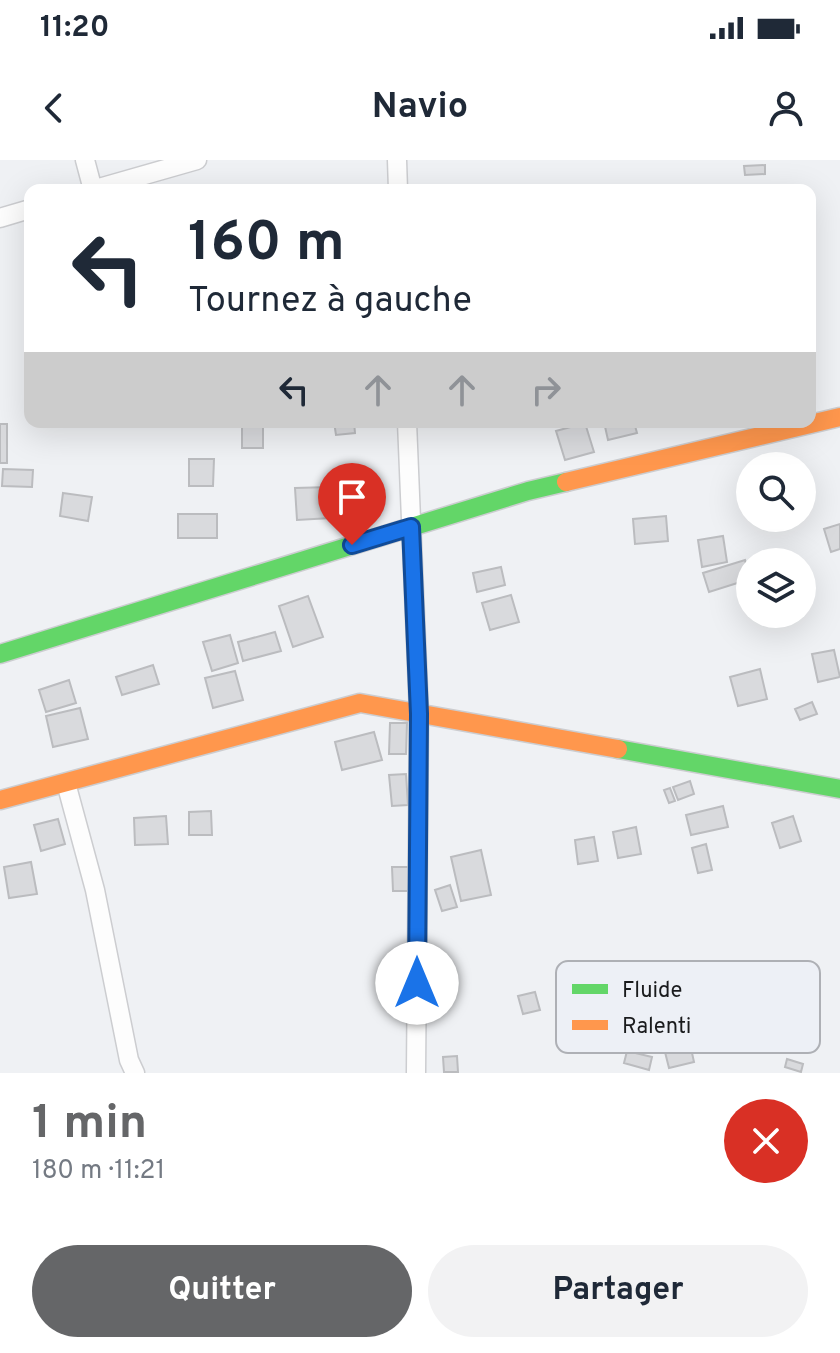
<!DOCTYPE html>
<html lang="fr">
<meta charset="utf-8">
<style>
body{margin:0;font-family:Overpass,sans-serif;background:#f2f2f3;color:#1f2937;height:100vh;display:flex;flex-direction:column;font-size:30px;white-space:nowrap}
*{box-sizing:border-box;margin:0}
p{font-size:26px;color:#747a83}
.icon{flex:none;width:44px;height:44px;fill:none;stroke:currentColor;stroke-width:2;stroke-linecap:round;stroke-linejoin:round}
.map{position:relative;height:913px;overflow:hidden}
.details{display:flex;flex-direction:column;background:#fff;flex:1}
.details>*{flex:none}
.top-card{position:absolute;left:24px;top:24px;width:792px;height:244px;border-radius:16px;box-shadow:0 8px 32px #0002;background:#fff;color:#1f2937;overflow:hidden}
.buttons{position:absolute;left:736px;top:292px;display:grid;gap:16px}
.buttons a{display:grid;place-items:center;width:80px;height:80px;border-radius:50%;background:#fff;box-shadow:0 8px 32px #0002;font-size:40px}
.pin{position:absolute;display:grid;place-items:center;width:68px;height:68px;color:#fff;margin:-82px -34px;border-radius:50% 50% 50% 0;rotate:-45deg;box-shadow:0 0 8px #0007}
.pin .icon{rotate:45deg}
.me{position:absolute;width:88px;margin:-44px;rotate:0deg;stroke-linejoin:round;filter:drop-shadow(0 0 6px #0008)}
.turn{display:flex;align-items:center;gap:28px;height:168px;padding:0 32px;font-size:36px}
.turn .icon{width:104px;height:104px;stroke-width:2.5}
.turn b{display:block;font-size:56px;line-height:68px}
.lanes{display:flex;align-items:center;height:76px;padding:0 32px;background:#0003;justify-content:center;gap:40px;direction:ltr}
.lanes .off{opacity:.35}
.round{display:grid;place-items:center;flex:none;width:84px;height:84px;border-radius:42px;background:#f2f2f3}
.overview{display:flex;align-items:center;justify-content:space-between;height:136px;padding:0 32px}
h1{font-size:48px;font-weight:700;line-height:60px;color:#656668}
.button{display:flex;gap:16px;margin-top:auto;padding:16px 32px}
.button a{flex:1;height:92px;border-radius:48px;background:#656668;color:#fff;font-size:32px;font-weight:700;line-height:92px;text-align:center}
.button a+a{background:#f2f2f3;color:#1f2937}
.status{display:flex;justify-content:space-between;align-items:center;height:56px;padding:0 40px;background:#fff;direction:ltr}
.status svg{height:22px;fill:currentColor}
header{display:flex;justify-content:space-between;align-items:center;height:104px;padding:0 32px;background:#fff;font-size:36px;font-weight:700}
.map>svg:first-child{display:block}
</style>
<div class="status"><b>11:20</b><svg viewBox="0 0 49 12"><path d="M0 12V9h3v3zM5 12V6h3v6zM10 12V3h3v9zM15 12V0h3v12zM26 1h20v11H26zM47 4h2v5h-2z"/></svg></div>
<header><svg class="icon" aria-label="back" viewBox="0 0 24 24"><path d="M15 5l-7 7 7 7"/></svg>Navio<svg class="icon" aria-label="person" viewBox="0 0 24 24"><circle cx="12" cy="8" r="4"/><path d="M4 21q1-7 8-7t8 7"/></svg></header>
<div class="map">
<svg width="840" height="913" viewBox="0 0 840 913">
<rect width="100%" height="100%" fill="#eff1f4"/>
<path fill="#d9dadd" stroke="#bbbcbf" stroke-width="2" d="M765,5V14L745,15L744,6Z
M200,26V30H170V28Z
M334,262H354L355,273L336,275Z
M604,262H634L637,273L608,280Z
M585,263L594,292L565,300L556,271Z
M0,264H7V303H0Z
M242,264H263V288H242Z
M189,299H214L213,326H189Z
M3,309L33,310L32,327L2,326Z
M363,315L367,349L339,352L335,318Z
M330,327L331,358L297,360L295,328Z
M63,333L92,337L88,361L60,356Z
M178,354H217V378H178Z
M666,356L668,381L635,384L633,359Z
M840,364V389L831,392L824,369Z
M723,376L727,402L702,407L698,380Z
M745,400L750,419L709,432L703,413Z
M501,407L505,425L477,432L473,413Z
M511,435L519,462L490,470L482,443Z
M308,436L323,477L293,487L279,446Z
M275,472L281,491L243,501L238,482Z
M230,475L238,503L212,511L203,482Z
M834,490L840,517L818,522L812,494Z
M153,505L159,524L122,535L116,517Z
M760,509L767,539L738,546L730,517Z
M235,511L243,540L213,548L205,518Z
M69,520L76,543L46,552L39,530Z
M812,542L817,554L800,560L795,549Z
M80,548L88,579L53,587L46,556Z
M390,563H407L406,594H389Z
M374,572L382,600L342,610L335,582Z
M406,614L408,645L392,646L389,615Z
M690,621L694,634L678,640L673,627Z
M670,628L675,641L669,643L664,630Z
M723,646L728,667L691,675L686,655Z
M211,651L212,675H189V652Z
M166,656L168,684L135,685L134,658Z
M793,656L801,681L780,688L772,663Z
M58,659L65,684L41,691L34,665Z
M636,667L641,694L618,698L613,672Z
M594,677L598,701L578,704L575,680Z
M706,684L712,710L698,713L692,688Z
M481,690L491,735L461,741L451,697Z
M31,702L37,734L9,738L4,707Z
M392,707H409L410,731H393Z
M450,725L457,747L442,751L435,730Z
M535,832L540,850L523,854L518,836Z
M687,870L694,902L669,908L661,876Z
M627,891L652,897L649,910L624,903Z
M457,896L458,912H444L443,897Z
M787,899L803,904L801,912L785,907Z"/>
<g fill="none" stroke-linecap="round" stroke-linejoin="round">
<defs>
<path id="street" d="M85,0L93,30
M397,0L398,30
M92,30L197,0
M0,58L30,49
M407,262L419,554L416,913
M66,623L95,730L129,900L135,913"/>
<path id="fast" d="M0,494L528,331L566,322
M618,589L840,629"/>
<path id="slow" d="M566,322L840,257
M0,640L360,543L618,589"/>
</defs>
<use href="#street" stroke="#cccdd0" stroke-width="21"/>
<use href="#fast" stroke="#cccdd0" stroke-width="21"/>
<use href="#slow" stroke="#cccdd0" stroke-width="21"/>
<use href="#street" stroke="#fdfdfd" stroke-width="18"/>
<use href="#fast" stroke="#63d668" stroke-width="18"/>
<use href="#slow" stroke="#ff974d" stroke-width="18"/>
</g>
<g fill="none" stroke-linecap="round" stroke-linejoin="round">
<defs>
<path id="route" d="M352,385L411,367L419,554L417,823"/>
</defs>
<use href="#route" stroke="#114b97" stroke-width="20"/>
<use href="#route" stroke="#1a73e8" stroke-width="14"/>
</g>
<rect x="556" y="801" width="264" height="92" rx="12" fill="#edf0f6" stroke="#aeb0b5" stroke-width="2"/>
<rect x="572" y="824" width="36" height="10" fill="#63d668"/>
<rect x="572" y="860" width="36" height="10" fill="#ff974d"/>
<g font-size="22" fill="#1a1b1d">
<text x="622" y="837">Fluide</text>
<text x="622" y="873">Ralenti</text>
</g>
</svg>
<div class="buttons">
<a><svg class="icon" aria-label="search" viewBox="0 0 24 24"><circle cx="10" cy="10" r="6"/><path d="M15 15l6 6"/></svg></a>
<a><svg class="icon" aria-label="layers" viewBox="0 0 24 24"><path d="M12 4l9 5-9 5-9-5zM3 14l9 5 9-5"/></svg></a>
</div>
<div class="pin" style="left:352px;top:385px;background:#d93025"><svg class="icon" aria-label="arrive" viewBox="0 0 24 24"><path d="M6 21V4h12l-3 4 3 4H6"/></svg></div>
<svg class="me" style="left:417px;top:823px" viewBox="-20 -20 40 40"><circle r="19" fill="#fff"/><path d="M0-13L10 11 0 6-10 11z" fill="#1a73e8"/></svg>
<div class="top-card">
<div class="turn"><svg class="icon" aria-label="left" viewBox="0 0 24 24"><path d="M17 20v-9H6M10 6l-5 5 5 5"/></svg><div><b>160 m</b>Tournez à gauche</div></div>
<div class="lanes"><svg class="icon" aria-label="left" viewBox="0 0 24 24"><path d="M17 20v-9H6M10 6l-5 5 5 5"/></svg><svg class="icon off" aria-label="ahead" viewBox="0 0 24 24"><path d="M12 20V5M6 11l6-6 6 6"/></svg><svg class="icon off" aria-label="ahead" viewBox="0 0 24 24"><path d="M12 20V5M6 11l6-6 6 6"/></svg><svg class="icon off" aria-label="right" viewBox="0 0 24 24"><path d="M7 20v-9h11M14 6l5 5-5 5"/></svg></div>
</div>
</div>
<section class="details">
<div class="overview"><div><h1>1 min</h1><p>180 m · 11:21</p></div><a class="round" style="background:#d93025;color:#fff"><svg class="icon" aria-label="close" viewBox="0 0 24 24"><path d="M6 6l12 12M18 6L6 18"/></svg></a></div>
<div class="button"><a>Quitter</a><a>Partager</a></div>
</section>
